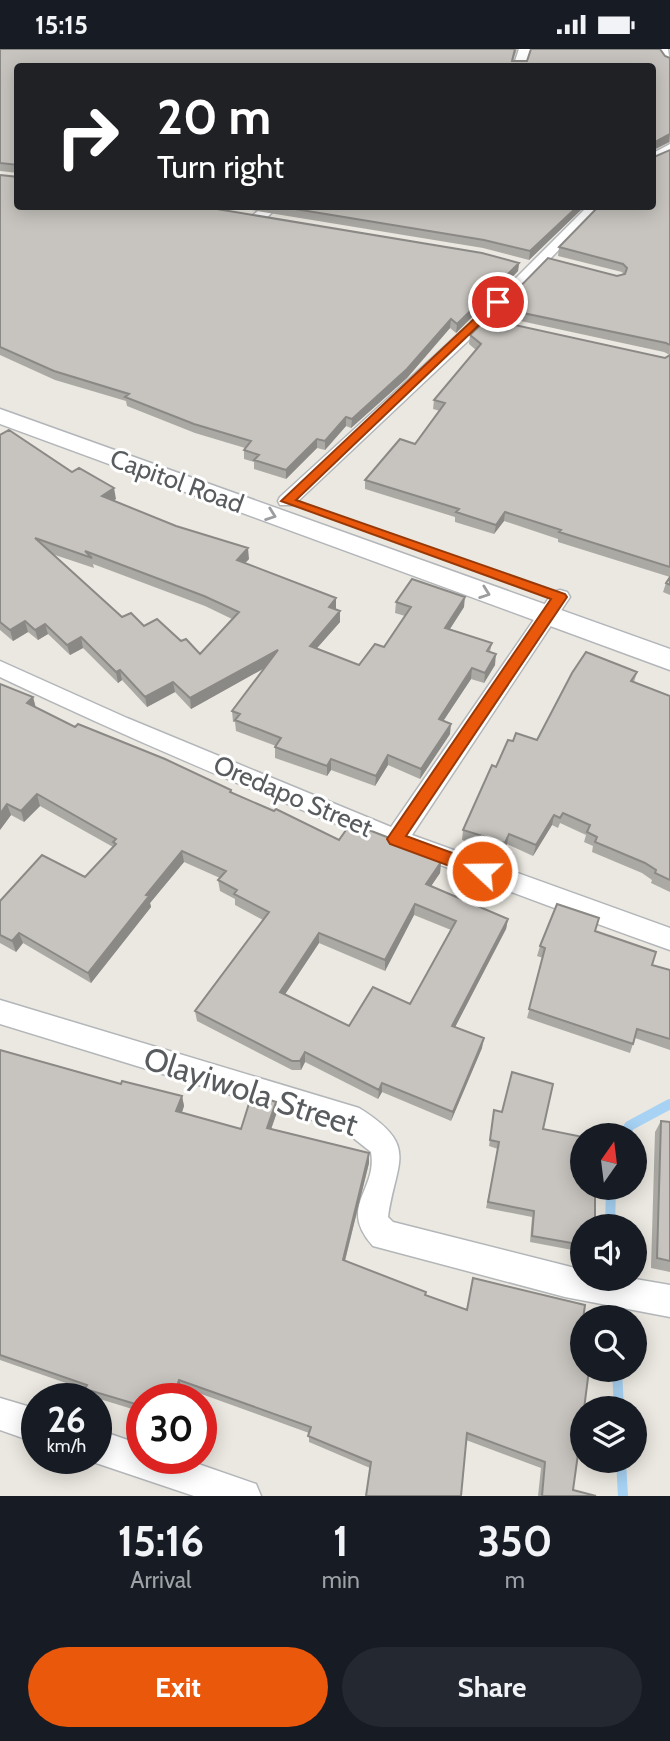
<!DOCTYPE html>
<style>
body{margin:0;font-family:Cabin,sans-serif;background:#242831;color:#f1f3f6;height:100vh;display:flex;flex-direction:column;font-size:26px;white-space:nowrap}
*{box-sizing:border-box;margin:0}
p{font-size:23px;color:#9ea1a6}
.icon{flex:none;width:38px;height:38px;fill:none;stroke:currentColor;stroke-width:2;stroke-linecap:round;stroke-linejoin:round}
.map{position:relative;height:1447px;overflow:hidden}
.details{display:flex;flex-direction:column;background:#171b24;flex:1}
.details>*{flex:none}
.banner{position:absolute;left:14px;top:14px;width:642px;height:147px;border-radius:7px;box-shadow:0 4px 18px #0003;background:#202124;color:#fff;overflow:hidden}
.needle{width:46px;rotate:14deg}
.buttons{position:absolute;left:570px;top:1074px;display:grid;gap:14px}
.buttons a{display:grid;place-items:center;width:77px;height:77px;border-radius:50%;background:#171b24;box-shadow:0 4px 18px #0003;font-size:35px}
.speed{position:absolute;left:21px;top:1334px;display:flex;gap:14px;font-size:35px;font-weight:700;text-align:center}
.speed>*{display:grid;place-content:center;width:91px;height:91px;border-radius:50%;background:#171b24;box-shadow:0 4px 18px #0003;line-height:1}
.speed small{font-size:18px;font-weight:400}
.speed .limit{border:10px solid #d22;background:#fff;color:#111}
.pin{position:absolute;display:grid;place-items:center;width:60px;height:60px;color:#fff;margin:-30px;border:4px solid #fff;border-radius:50%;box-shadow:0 2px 7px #0007}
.me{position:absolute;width:77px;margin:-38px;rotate:291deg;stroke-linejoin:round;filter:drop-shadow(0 0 5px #0008)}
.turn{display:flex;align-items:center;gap:24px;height:147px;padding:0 28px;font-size:32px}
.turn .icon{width:91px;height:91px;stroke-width:2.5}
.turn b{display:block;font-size:49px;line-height:60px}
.eta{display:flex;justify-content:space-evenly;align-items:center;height:119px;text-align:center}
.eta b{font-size:42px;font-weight:700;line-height:49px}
.cta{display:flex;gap:14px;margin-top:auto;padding:14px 28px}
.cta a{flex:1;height:80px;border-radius:42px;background:#ea580c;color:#fff;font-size:28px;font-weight:700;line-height:80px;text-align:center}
.cta a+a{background:#242831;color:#f1f3f6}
.status{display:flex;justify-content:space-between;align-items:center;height:49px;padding:0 35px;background:#171b24;direction:ltr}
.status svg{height:19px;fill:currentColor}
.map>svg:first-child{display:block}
</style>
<div class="status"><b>15:15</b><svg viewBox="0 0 49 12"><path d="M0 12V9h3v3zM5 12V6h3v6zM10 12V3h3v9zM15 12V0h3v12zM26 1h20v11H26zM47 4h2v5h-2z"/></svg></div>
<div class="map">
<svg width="670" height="1447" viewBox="0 0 670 1447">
<rect width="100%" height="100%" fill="#eae8e0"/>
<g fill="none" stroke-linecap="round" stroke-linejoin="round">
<path stroke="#a7d2f3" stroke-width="10" d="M626,1087L629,1077L670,1055
M610,1178L611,1139
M613,1247L614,1269
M617,1321L619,1360
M621,1412L623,1447"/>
<defs>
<path id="minor" d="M519,0H531L525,18H513Z
M656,0H668L670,14L666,13Z
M670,95V105L653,114V104Z
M263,158H278L263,172H253V166Z
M587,158H601L487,274L294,456H280L278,452L280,448L477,268Z
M560,541L567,543L570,548L412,786L670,879V901C443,820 218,732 0,628V612L127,669L391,778L553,543Z
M0,951L359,1059C420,1097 396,1111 388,1168L393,1173L583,1221V1230H635L670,1236V1268L565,1248L373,1197C337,1157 378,1142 371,1103L342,1080L0,975Z
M0,1349L37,1360V1394L0,1381Z
M96,1380L142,1396V1409H181L256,1435L261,1447H194L96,1414L84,1409H96Z"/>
<path id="secondary" d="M0,360L670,600V621L0,375Z"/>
</defs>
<use href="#minor" stroke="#b3b6b9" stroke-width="3"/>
<use href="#secondary" stroke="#b2b5b9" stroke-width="3"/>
<use href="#minor" fill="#fff" fill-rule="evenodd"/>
<use href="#secondary" fill="#fff" fill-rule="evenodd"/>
</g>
<path fill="#aba9a4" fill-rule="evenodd" d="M0,0H517L513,12H527L665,7L670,9V93L654,101V108L670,101V306L664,303L498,267L499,259L623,225L622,223L558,207L559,198L653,158L18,18V124L0,122Z
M0,126L519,214L518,222L456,284L450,279L407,329L351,379L346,377L325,401L317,399L286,430L254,420V413L244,410V401L245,399L195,384L127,357L126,352L55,331L0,306Z
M233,158H584L529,211L483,199Z
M470,286L665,309L670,306V546L663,543L666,534L670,528L558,493V490L504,472L494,485L455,473V468L365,440V431L415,395L440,362L433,360L434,351L476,301L469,295Z
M0,386L72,423L116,450L113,451L249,510L245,514L340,562V573L317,599L359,616L384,598L405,567L395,564L396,553L464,558L450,580L492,594L490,603L495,616L484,634L471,630L443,672L450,685L420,730L388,716L375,737L331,721L327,727L275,709V698L276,697L236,682L235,673H233L232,662L264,619L191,660L175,643L147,658L122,631L118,634L83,599L70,606L48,585L38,591L28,583L13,592L0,581ZM52,505L94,519L93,515L205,557L232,570L200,605L181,592L122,568Z
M637,623L634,633L670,647V843L651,834L652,831L642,824L592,803L593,797L584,793L586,786L560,774L558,779L552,776L533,807L507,795L503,805L462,791L463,781L496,718L513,692L537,691Z
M33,648L36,659L75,678L231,741L232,744L339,791L441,813L440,824L431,837L508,870L506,880L455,978L482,999L451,1072L382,1043L378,1050L305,1013L301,1021H292L197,972L195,962L263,871L235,856V850L220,842L218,831L220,829L184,813L150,854L151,858L91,934L23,894L16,903L0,894V852L85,828L113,798L40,757L24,773L11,766L0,781ZM414,866L451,881L410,955L349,977L285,945L319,894L385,922Z
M595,882L652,916L670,921V1001L635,989L630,1004L527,969L543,909L537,907L540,897Z
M0,1001L121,1035L182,1047L184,1057L182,1063L241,1080L276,1053L277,1063L271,1080L369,1114L345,1212L425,1246L467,1260L473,1229L580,1292L573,1441L596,1447H538L541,1419L466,1391L370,1419L309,1393V1384L182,1338L178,1349H142V1363L90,1347L86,1341L0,1311Z
M494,1061L543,1080L583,1178V1203L530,1193L532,1168L486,1159L498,1100L489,1097Z
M661,1072L670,1073V1223L651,1219L655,1083Z"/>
<path fill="#8b8986" d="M670,85L669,93L653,101V94Z
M577,158H584L529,211L530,202Z
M519,214L518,222L456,284L457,275Z
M451,270L450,279L407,329L351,379L352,370Z
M346,368V377L325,401V392Z
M317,390V399L286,430V421Z
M114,439L116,450L104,457L102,447Z
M505,463L504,472L494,485L496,476Z
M248,499L249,510L238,521L237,511Z
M465,548L464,558L444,589L445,579Z
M336,549V560L329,568V558Z
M340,562V573L310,607V597Z
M25,572L28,583L13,592L10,581Z
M45,575L48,585L38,591L35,581Z
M81,588L83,599L70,606L67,596Z
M278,601L279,611L191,660L190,649Z
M496,605L495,616L484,634L485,624Z
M472,619L471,630L438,680L439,670Z
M120,621L122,631L118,634L116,623Z
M173,633L175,643L147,658L145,648Z
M33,648L36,660L27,654Z
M451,675L450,685L420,730L421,720Z
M388,706V716L375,737L376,727Z
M331,710V721L327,727V717Z
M37,745L40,757L24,773L21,762Z
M7,755L11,766L0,781V765Z
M554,766L552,776L533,807L536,796Z
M509,785L507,795L503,805L505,794Z
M182,802L184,813L150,854L151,858L91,934L88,924L146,846Z
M441,813L440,824L425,846L426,835Z
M415,855L414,866L385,922V911Z
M508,870L506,880L451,986L452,977Z
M19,884L23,894L16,903L12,892Z
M319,884V894L280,953V943Z
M484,989L482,999L451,1072L453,1063Z
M305,1003V1013L301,1021L300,1012Z
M382,1034V1043L378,1050L379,1041Z
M182,1047L184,1057L179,1072L176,1062Z
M276,1053L277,1063L268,1089L267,1079Z
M369,1104V1114L343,1219V1211Z
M179,1331L182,1338L178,1349H173Z"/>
<path fill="#c7c4bf" stroke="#8b8986" stroke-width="2" fill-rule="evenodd" d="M0,0H515L512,12H527L531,0H660L665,7L670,9V85L653,94L654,108L670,101V296L666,294L499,259L548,209L617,227L625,225L627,219L623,215L559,198L598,158H653V18H18V116L0,114Z
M0,126L18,128V158H205L482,204L519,214L457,275L451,270L407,320L352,370L346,368L325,392L317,390L286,421L254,411L259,406L244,401L251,392L194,375L125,348L129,345L54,322L0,298Z
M283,158H577L530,202L484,191Z
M487,270L665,309L670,306V518L559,483L561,481L505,463L496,476L456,463L459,460L365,431L400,390L415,395L445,354L434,351L481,295L470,286Z
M9,381L72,423L79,419L114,439L102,447L176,477L248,499L237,511L336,549L329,558L340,562L310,597L359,616L375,595L384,598L411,558L396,553L412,530L465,548L445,579L492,594L487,602L496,605L485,624L472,619L439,670L451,675L421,720L388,706L376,727L331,710L327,717L275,698L281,689L235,671L240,665L232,662L278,601L190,649L173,633L145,648L120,621L116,623L81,588L67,596L45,575L35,581L25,572L10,581L0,573V386ZM35,489L92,509L85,502L204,547L239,563L200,605L186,590L181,592L157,570L144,577L131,564L122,568Z
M670,528V536L666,534Z
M586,603L637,623L631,632L670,647V831L655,824L656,821L645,814L595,793L597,788L587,783L590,776L563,764L560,769L554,766L536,796L509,785L505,794L463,781L492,716L496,718L508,691L513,692L516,684L537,691L572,624Z
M0,635L33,648L27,654L75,678L78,675L165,710L231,741L230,743L274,762L276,760L339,791L351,774L397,792L441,813L426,835L508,870L452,977L484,989L453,1063L382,1034L379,1041L305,1003L300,1012H292L195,962L269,863L234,845L237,841L218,831L226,822L182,802L146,846L149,847L88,924L19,884L12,892L0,886V852L42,806L85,828L116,795L113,793L116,790L37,745L21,762L7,755L0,765ZM415,855L456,872L410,955L373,938L349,977L280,943L319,884L385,911Z
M557,855L599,869L595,882L656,903L652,916L670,921V990L637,980L633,995L529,960L545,899L540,897Z
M0,1001L121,1035L122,1032L182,1047L176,1062L241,1080L252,1045L276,1053L267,1079L369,1104L343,1211L426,1243L425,1246L467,1261L473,1229L585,1256L580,1292H583V1321H589L584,1360H583V1369L573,1441L596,1447H542L545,1413L467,1384L461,1447H366L371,1413L308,1387L311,1378L179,1331L173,1349H142V1357L85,1340L87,1336L0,1306Z
M512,1023L553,1035L543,1080L583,1088V1139H595V1178H583V1196L532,1187L534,1162L488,1153L499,1093L490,1091L494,1061L502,1063Z
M661,1072L670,1073V1212L657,1209Z"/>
<defs><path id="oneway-chevron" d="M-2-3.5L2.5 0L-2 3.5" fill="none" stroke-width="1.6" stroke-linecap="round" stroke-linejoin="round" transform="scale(1.75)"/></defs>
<g stroke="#9b9d9f">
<use href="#oneway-chevron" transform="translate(271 466) rotate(20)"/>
<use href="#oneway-chevron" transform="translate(485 544) rotate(20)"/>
</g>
<path fill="#ea580c" stroke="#983908" stroke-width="2" d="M494,251L503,253L296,451L565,545L567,548L406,787L488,817L490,822L488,827L482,829L390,795L387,790L551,550L281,452Z"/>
<g text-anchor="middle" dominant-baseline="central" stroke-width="6" stroke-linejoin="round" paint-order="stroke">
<g font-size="26" fill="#595c5f" stroke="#fff">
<text transform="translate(177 432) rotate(20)">Capitol Road</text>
<text transform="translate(293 747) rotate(23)">Oredapo Street</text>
</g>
<g font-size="32" fill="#595c5f" stroke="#fff">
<text transform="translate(251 1042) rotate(18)">Olayiwola Street</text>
</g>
</g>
</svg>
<div class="buttons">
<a><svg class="needle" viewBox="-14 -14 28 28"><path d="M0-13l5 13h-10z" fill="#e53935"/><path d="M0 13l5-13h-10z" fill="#9ea1a6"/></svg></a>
<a><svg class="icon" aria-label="sound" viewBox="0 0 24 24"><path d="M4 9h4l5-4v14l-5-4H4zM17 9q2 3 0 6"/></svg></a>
<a><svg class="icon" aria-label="search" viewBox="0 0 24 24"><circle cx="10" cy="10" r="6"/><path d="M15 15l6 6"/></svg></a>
<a><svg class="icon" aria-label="layers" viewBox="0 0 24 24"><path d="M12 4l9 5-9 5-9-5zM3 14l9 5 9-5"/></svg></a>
</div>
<div class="speed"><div>26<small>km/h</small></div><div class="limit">30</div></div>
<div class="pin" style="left:498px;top:253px;background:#d93025"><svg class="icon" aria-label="arrive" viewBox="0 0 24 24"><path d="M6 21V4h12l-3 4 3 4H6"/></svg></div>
<svg class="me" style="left:482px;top:822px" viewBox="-20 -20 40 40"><circle r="17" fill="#ea580c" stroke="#fff" stroke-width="3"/><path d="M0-11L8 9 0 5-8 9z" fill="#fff"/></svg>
<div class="banner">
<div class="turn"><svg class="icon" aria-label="right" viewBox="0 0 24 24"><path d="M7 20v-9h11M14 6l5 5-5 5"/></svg><div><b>20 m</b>Turn right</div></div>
</div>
</div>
<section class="details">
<div class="eta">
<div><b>15:16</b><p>Arrival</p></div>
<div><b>1</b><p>min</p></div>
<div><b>350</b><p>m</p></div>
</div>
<div class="cta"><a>Exit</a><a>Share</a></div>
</section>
